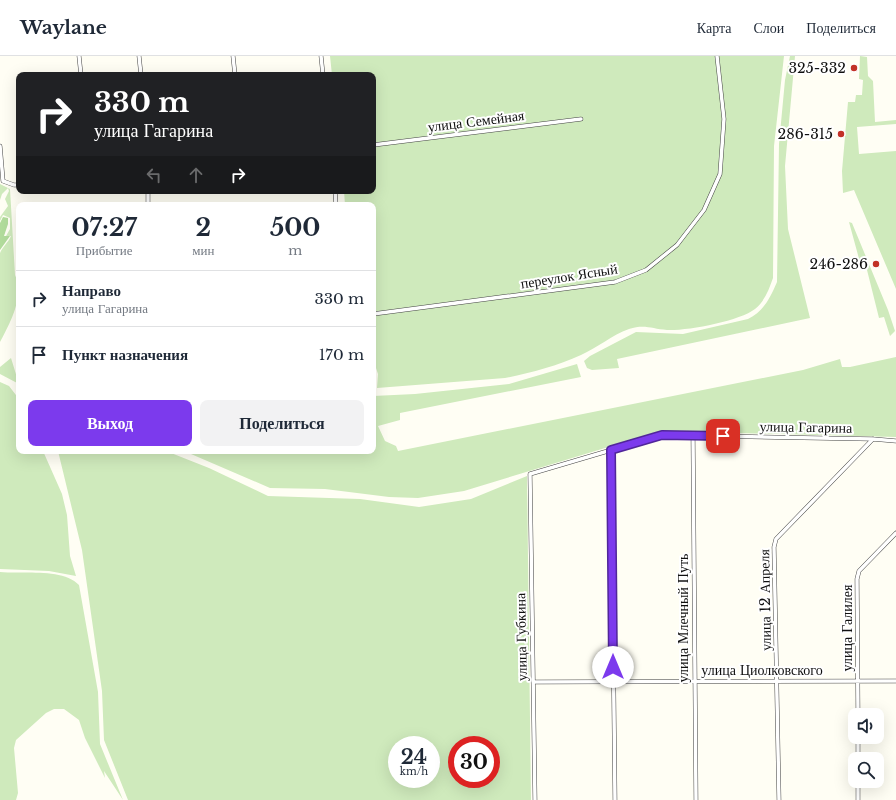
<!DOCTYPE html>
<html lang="ru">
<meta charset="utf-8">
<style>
body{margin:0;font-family:"Libre Baskerville",serif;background:#f2f2f3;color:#1f2937;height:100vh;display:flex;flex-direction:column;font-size:15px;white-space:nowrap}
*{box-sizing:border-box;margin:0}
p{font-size:13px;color:#747a83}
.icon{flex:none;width:22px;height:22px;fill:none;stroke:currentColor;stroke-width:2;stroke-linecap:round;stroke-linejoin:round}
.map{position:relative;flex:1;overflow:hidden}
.drawer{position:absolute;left:16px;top:146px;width:360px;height:252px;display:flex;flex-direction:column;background:#fff;border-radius:8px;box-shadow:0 4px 16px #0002}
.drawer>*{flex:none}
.guide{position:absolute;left:16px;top:16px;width:360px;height:122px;border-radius:8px;box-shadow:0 4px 16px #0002;background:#202124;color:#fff;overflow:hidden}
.fabs{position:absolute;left:848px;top:652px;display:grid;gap:8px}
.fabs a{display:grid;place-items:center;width:36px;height:36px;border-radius:8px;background:#fff;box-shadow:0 4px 16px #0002;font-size:20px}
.speed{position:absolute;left:388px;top:680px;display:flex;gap:8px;font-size:20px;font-weight:700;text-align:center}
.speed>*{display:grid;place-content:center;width:52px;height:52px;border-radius:50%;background:#fff;box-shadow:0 4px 16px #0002;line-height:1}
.speed small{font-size:10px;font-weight:400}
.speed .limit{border:6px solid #d22;background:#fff;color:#111}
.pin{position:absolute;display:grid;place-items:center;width:34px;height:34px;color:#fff;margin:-17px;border-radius:8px;box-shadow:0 2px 6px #0006}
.me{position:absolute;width:44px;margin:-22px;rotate:0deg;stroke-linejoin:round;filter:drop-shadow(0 0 3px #0008)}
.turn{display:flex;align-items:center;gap:14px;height:84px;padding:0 12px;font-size:18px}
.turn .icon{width:52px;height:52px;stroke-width:2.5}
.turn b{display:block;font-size:28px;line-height:34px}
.lanes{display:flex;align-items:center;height:38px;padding:0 12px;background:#0003;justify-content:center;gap:20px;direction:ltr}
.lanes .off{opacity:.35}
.eta{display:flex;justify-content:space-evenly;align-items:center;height:68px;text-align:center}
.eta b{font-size:24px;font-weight:700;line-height:28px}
.action{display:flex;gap:8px;margin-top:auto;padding:8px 12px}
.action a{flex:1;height:46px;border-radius:8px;background:#7c3aed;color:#fff;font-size:16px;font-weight:700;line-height:46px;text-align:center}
.action a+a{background:#f2f2f3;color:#1f2937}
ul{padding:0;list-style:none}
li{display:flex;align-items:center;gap:12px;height:56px;padding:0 12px;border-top:1px solid #e0e1e3}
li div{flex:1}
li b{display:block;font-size:15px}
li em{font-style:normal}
header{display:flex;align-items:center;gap:24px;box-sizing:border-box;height:56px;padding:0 20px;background:#fff;border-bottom:1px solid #e0e1e3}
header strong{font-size:19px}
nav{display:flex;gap:22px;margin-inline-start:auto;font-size:14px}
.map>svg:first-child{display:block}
</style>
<header>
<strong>Waylane</strong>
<nav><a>Карта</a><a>Слои</a><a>Поделиться</a></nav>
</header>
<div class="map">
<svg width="896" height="744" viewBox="0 0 896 744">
<rect width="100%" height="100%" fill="#fffef4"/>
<path fill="#cfeabc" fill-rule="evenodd" d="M330,0H784L774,90L773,222C769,233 765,245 755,253C740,265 687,275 667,274C652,273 645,268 629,273C612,279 597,292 581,299C557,310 530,317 505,322L377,332L378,318L373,303V149H345L344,135H373V19H332Z
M790,0H795L785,110L788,173L810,262L617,303L619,312L592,314L587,312L584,305L590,300L636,276L683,278L748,263C764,255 770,242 777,226L779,88L785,24Z
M860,0L867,1L868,20L873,25L875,66L896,64V68L857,71L859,98L896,95V233L854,134L843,137L842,115L848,46H855L856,39H862L863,24L859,23Z
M0,128L10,133L15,219C25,240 10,267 0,286V197C3,190 8,187 11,180H6L10,173V162L3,159L0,165V161L8,150L5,143L9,135L8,132L2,138L0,144Z
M849,166L852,167L888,254L895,275L890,280L884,261L879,262L866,210H861Z
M896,301V381L661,375L464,435L418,442L389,441L325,433L270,432L184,395H373V340L415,338L509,328L577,308L581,321L400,357V364L378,370L385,385L396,390L398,395L803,314L840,303L842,311H850Z
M11,302L19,328L0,318V311Z
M0,326L9,330L19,343V395H43L62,438L67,459L70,500L76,520L49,515L0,513Z
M58,395H166L209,412L268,440L360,443L419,451L471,443L527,420L531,744H128L104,684L102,635L82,494ZM397,689H431V723H397ZM457,689H491V723H457Z
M0,516C22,518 63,512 79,529L98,636L100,688L123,744L104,715L105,722L85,682L79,664L64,653H54L46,657L16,684L14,692L18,737L16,744H0Z"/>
<path fill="#b1db9b" d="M3,161L8,162V168L4,180H10L0,194V167Z"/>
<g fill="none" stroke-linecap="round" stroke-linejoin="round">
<defs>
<path id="minor" d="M79,0L81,19
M139,0L141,19
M233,0L235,19
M321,0L323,19
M373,89L581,63
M0,90L3,125L14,129H19
M335,135L336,149
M148,149V135
M373,258L615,226L646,214L677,189L704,154L720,118L724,63L717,0
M693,380L696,744
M611,394L615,744
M533,626L896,625
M858,659L857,523L859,515L896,477
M858,681V703
M858,725V744
M535,744L530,418L662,379L873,383L896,385
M779,744L774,491L776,483L873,383"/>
</defs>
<use href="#minor" stroke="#434343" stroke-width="4.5"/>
<use href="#minor" stroke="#fff" stroke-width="3.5"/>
</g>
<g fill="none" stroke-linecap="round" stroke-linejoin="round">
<defs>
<path id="route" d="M613,611L611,394L662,379L723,380"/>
</defs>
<use href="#route" stroke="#51269a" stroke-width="10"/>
<use href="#route" stroke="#7c3aed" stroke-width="7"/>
</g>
<g fill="#c23127" stroke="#fff" stroke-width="1.5">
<circle cx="854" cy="12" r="4"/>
<circle cx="841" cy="78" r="4"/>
<circle cx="876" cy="208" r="4"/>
</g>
<g text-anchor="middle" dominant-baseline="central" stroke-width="4" stroke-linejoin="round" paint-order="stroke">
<g font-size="14" fill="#101010" stroke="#fff" text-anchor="end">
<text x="846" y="12">325-332</text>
<text x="833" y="78">286-315</text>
<text x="868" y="208">246-286</text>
</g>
<g font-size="14" fill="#101010" stroke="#fff">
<text transform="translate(476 65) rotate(-7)">улица Семейная</text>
<text transform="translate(569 220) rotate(-9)">переулок Ясный</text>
<text transform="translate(806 371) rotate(1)">улица Гагарина</text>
<text transform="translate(765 544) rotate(-91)">улица 12 Апреля</text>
<text transform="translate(683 562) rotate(-90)">улица Млечный Путь</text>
<text transform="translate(847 572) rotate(-90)">улица Галилея</text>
<text transform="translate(521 581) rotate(-91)">улица Губкина</text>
<text x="762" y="614">улица Циолковского</text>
</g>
</g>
</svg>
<div class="fabs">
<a><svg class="icon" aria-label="sound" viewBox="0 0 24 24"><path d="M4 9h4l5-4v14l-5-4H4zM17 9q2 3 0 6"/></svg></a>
<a><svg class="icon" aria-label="search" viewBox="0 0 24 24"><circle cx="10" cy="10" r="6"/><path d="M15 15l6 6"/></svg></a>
</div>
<div class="speed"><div>24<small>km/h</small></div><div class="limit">30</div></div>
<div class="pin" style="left:723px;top:380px;background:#d93025"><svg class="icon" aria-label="arrive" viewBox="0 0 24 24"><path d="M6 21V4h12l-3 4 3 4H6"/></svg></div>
<svg class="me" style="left:613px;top:611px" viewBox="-20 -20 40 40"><circle r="19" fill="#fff"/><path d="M0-13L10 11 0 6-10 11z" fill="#7c3aed"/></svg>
<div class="guide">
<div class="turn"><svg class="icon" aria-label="right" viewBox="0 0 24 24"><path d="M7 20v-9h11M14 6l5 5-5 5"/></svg><div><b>330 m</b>улица Гагарина</div></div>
<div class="lanes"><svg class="icon off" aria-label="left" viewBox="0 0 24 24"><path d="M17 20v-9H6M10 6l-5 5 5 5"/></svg><svg class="icon off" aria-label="ahead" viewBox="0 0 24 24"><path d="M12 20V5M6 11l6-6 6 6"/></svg><svg class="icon" aria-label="right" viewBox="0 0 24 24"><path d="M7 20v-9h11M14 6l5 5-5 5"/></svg></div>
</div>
<section class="drawer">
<div class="eta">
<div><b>07:27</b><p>Прибытие</p></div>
<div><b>2</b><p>мин</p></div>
<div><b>500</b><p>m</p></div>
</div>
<ul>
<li><svg class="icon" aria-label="right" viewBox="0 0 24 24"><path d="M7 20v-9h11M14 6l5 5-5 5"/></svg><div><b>Направо</b><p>улица Гагарина</p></div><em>330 m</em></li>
<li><svg class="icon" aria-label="arrive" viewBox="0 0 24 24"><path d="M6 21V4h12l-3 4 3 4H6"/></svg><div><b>Пункт назначения</b></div><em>170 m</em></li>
</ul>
<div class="action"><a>Выход</a><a>Поделиться</a></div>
</section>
</div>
